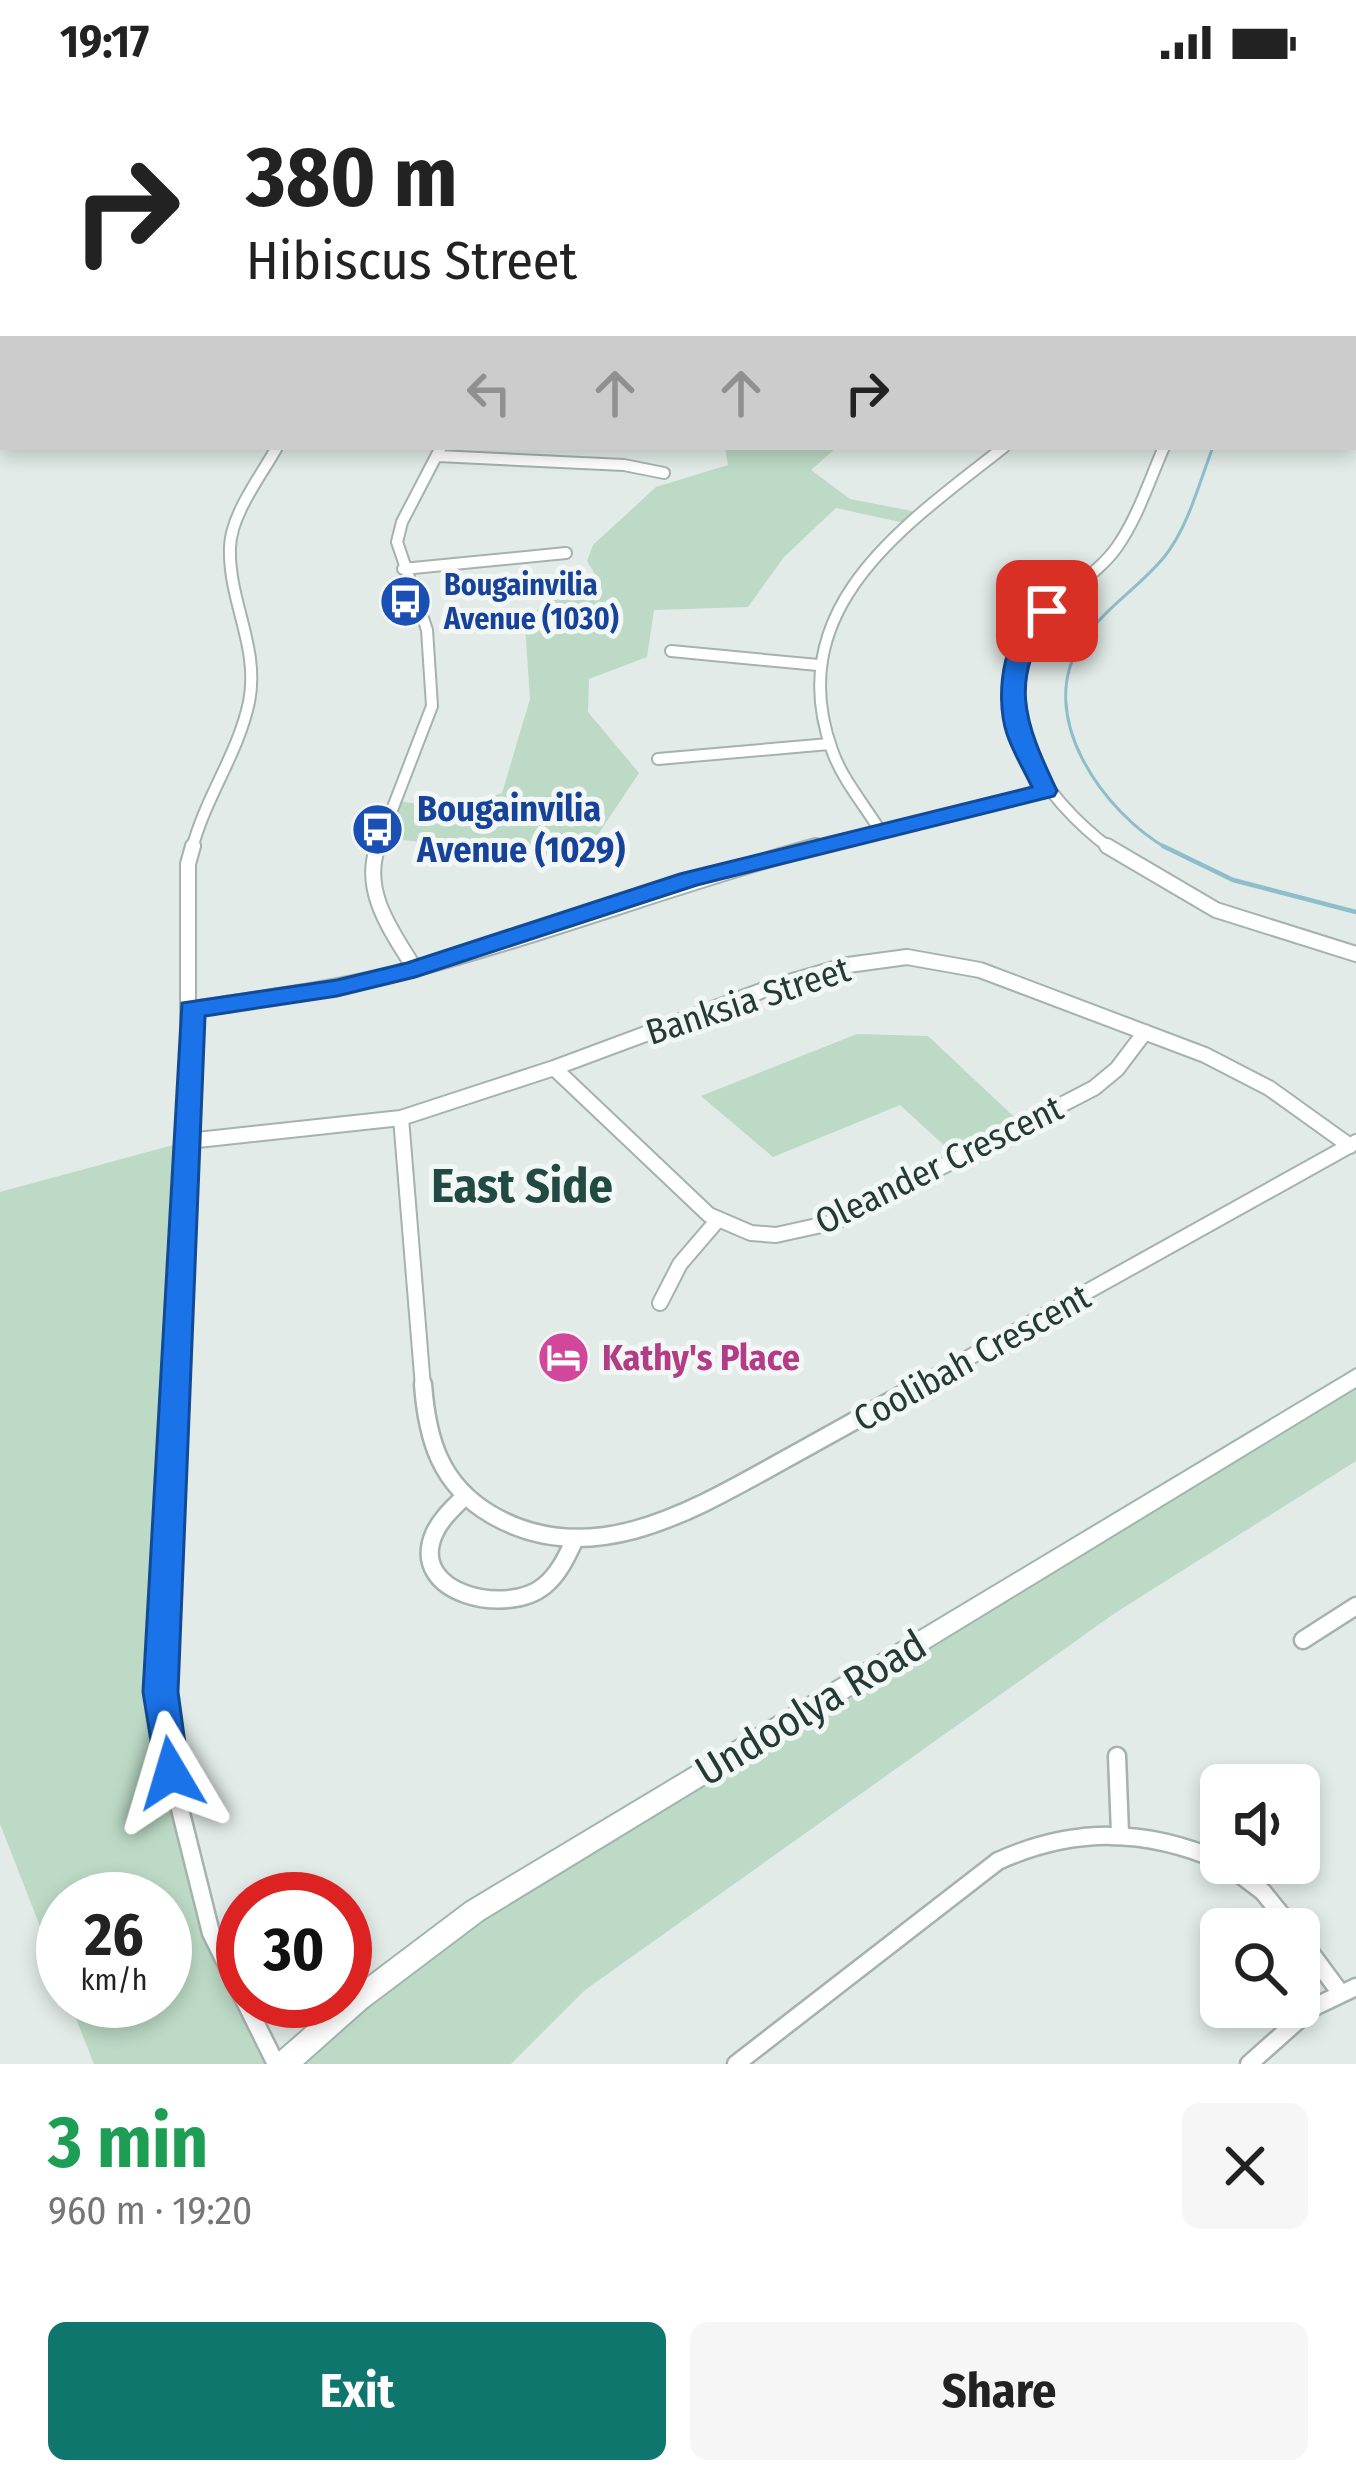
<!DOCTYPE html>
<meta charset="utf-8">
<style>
body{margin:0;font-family:"Fira Sans Condensed",sans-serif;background:#f6f6f6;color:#222;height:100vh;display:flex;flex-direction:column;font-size:45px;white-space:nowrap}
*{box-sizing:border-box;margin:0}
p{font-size:39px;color:#767676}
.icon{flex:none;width:66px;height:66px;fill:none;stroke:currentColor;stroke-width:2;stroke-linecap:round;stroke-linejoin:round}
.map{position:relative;height:1980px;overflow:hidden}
.sheet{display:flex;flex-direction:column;background:#fff;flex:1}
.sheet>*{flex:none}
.top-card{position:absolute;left:0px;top:0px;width:1356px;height:366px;box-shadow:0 6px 18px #0003;background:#fff;color:#222;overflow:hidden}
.controls{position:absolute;left:1200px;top:1680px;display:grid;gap:24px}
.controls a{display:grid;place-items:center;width:120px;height:120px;border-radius:18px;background:#fff;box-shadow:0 6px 18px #0003;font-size:60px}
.speed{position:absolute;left:36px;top:1788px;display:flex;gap:24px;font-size:60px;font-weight:700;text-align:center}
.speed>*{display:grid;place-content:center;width:156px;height:156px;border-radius:50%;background:#fff;box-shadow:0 6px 18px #0003;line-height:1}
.speed small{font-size:30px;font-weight:400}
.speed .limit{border:18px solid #d22;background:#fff;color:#111}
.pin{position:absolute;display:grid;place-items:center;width:102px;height:102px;color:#fff;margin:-51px;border-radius:24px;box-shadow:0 6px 18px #0006}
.me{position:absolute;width:132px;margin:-66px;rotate:353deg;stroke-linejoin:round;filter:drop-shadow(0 0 9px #0008)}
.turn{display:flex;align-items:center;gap:42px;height:252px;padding:0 48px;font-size:54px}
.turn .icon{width:156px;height:156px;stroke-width:2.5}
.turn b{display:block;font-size:84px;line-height:102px}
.lanes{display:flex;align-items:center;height:114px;padding:0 48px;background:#0003;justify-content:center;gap:60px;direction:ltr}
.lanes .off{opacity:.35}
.round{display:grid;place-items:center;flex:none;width:126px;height:126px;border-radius:18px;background:#f6f6f6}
.overview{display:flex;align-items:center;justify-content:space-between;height:204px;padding:0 48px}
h1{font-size:72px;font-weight:700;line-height:90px;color:#1e9e55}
.button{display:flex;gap:24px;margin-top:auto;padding:24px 48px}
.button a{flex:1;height:138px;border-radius:18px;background:#0f766e;color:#fff;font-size:48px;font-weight:700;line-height:138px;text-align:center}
.button a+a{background:#f6f6f6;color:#222}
.status{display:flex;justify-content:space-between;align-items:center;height:84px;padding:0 60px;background:#fff;direction:ltr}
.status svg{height:33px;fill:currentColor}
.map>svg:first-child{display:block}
</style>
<div class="status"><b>19:17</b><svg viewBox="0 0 49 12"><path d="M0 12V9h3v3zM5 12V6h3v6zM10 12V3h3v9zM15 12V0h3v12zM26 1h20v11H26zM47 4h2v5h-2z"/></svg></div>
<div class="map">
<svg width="1356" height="1980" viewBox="0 0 1356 1980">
<rect width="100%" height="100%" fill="#e2ebe7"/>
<path fill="#bcdac6" d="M725,363H837L811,386L850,415L922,429L909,440L836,424L784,473L748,523L654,526L647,573L589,595L588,628L639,689L579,779L381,753L396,717L460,725L502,709L530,615L525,541L548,513L599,497L587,477L593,461L656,403L728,381Z
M857,950L928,952L1024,1042L959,1075L900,1021L773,1073L701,1012Z
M188,1057L160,1608L211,1849L276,1980H94L69,1917H165V1815H63V1901L0,1740V1108Z
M1356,1293V1377L1115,1529L585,1906L511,1980H284L475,1827Z"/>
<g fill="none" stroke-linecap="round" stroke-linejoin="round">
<path stroke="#8ebecb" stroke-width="3" d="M1168,765C1104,729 1033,631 1082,558C1104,524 1140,503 1165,472C1189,441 1199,399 1213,363"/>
<path stroke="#8ebecb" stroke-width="4.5" d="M1163,762L1233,796L1356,828"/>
<defs>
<path id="street-far2" d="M438,372L624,381L664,389
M403,485L566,469
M671,567L818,581
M658,675L829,660
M879,745C863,719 842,695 832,666C780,522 908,439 1004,363
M192,765C205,714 238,670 249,618C260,563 228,517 230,463C231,430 261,392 277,363
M377,765L432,622L427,546L397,458L402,438L441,363
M805,765L1046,707
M1111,765C1044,716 972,619 1036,538C1059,509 1095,494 1117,463C1138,433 1149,397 1164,363"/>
<path id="street-far1" d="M378,762C361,807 392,848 415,885
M1107,762L1216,826L1356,870
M192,925C265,914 338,905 410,886C547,850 680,799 816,762
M554,984L709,1131L751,1149L776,1151L835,1138L1094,1004L1117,985L1145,948
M401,1034L423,1303
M188,1057L401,1034L554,984L769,904L848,881L907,873L980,886L1205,971L1269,1004L1350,1062
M660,1219L680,1180L716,1138
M176,1303L188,1057V780L193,762
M916,1303L1356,1058"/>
<path id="street" d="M176,1300L160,1608L171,1689L211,1849L276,1980
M423,1300C427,1355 440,1401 492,1431C592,1489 695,1425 784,1376C830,1350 876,1325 921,1300
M463,1414C452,1425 440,1436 434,1450C408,1511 508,1532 544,1502C559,1490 567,1472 575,1455
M1303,1556L1356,1522
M1117,1672L1120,1749
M1225,1779L1263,1808L1293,1845
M1299,1853L1339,1907
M736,1980L998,1777C1074,1743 1145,1744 1221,1777
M1249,1980L1312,1924L1356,1903"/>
<path id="secondary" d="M1356,1285V1303L484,1835L366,1924L303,1980H271L275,1971L337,1917H345L348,1908L466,1819Z"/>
</defs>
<use href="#street-far2" stroke="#a5b2ae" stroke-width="14"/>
<use href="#street-far1" stroke="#a5b2ae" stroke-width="18"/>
<use href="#street" stroke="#a5b2ae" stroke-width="21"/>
<use href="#secondary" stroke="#a1b5af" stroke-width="4"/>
<use href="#street-far2" stroke="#fff" stroke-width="10"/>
<use href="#street-far1" stroke="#fff" stroke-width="14"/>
<use href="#street" stroke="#fff" stroke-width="16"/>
<use href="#secondary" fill="#fff" fill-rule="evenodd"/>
</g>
<path fill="#1a73e8" stroke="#114b97" stroke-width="3" d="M1047,521L1058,527C1006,594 1024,637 1057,707L1054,712L697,801L415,893L337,912L205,932L178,1608L189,1689L183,1700L171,1705L158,1700L143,1608L182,919L337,896L407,879L680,790L1032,703C1024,686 1013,668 1007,650C994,611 1003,537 1047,521Z"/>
<defs>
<symbol id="bus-disc" viewBox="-11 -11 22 22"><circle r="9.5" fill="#1a4fb4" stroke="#f2f7f5"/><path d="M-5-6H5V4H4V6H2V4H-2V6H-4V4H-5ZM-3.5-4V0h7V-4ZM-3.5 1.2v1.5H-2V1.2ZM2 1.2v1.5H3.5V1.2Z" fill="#fff"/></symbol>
<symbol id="hotel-disc" viewBox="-11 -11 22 22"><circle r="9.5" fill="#d1479c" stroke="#f2f7f5"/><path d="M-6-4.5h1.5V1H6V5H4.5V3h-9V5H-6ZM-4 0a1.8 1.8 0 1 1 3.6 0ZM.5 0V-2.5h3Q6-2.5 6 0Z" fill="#fff"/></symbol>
</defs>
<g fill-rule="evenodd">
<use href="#bus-disc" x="376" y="488" width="59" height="59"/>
<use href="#bus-disc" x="348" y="716" width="59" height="59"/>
<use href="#hotel-disc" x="534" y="1244" width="59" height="59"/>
</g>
<g text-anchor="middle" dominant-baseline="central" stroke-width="10" stroke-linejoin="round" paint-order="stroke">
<g font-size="30" font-weight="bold" fill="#164399" stroke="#f2f7f5" text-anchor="start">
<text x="444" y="501">Bougainvilia<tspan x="444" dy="34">Avenue (1030)</tspan></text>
</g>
<g font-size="36" font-weight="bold" fill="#164399" stroke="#f2f7f5" text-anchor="start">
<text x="417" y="725">Bougainvilia<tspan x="417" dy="41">Avenue (1029)</tspan></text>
</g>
<g font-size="36" fill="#233a35" stroke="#f2f7f5">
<text transform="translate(748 917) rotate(-18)">Banksia Street</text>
<text transform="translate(939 1081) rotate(-26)">Oleander Crescent</text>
<text transform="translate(972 1274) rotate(-29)">Coolibah Crescent</text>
</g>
<g font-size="36" font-weight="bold" fill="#b23c85" stroke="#f2f7f5" text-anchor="start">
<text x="602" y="1274">Kathy's Place</text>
</g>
<g font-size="42" fill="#233a35" stroke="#f2f7f5">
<text transform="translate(811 1624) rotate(-31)">Undoolya Road</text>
</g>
<g font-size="48" font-weight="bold" fill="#214a42" stroke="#f2f7f5">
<text x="522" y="1102">East Side</text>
</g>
</g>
</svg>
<div class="controls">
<a><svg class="icon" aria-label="sound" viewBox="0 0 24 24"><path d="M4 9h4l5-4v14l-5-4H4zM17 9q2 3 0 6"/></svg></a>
<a><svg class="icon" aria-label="search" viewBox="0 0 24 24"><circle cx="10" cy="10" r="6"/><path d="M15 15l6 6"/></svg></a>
</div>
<div class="speed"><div>26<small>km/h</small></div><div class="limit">30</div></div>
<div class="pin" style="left:1047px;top:527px;background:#d93025"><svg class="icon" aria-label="arrive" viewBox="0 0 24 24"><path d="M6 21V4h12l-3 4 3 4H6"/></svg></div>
<svg class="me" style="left:171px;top:1689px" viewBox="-20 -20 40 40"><path d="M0-17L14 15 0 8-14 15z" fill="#1a73e8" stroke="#fff" stroke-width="4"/></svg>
<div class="top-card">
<div class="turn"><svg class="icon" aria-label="right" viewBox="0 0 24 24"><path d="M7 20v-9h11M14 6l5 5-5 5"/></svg><div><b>380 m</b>Hibiscus Street</div></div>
<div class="lanes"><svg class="icon off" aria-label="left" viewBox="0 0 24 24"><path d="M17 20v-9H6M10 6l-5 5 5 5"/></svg><svg class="icon off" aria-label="ahead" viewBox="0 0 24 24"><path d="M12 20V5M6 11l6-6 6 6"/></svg><svg class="icon off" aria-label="ahead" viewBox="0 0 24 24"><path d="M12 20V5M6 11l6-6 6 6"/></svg><svg class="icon" aria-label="right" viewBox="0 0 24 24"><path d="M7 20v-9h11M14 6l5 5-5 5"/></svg></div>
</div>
</div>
<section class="sheet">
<div class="overview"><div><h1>3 min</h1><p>960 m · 19:20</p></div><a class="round"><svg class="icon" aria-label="close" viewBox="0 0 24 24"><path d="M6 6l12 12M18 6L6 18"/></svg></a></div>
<div class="button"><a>Exit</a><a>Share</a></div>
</section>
